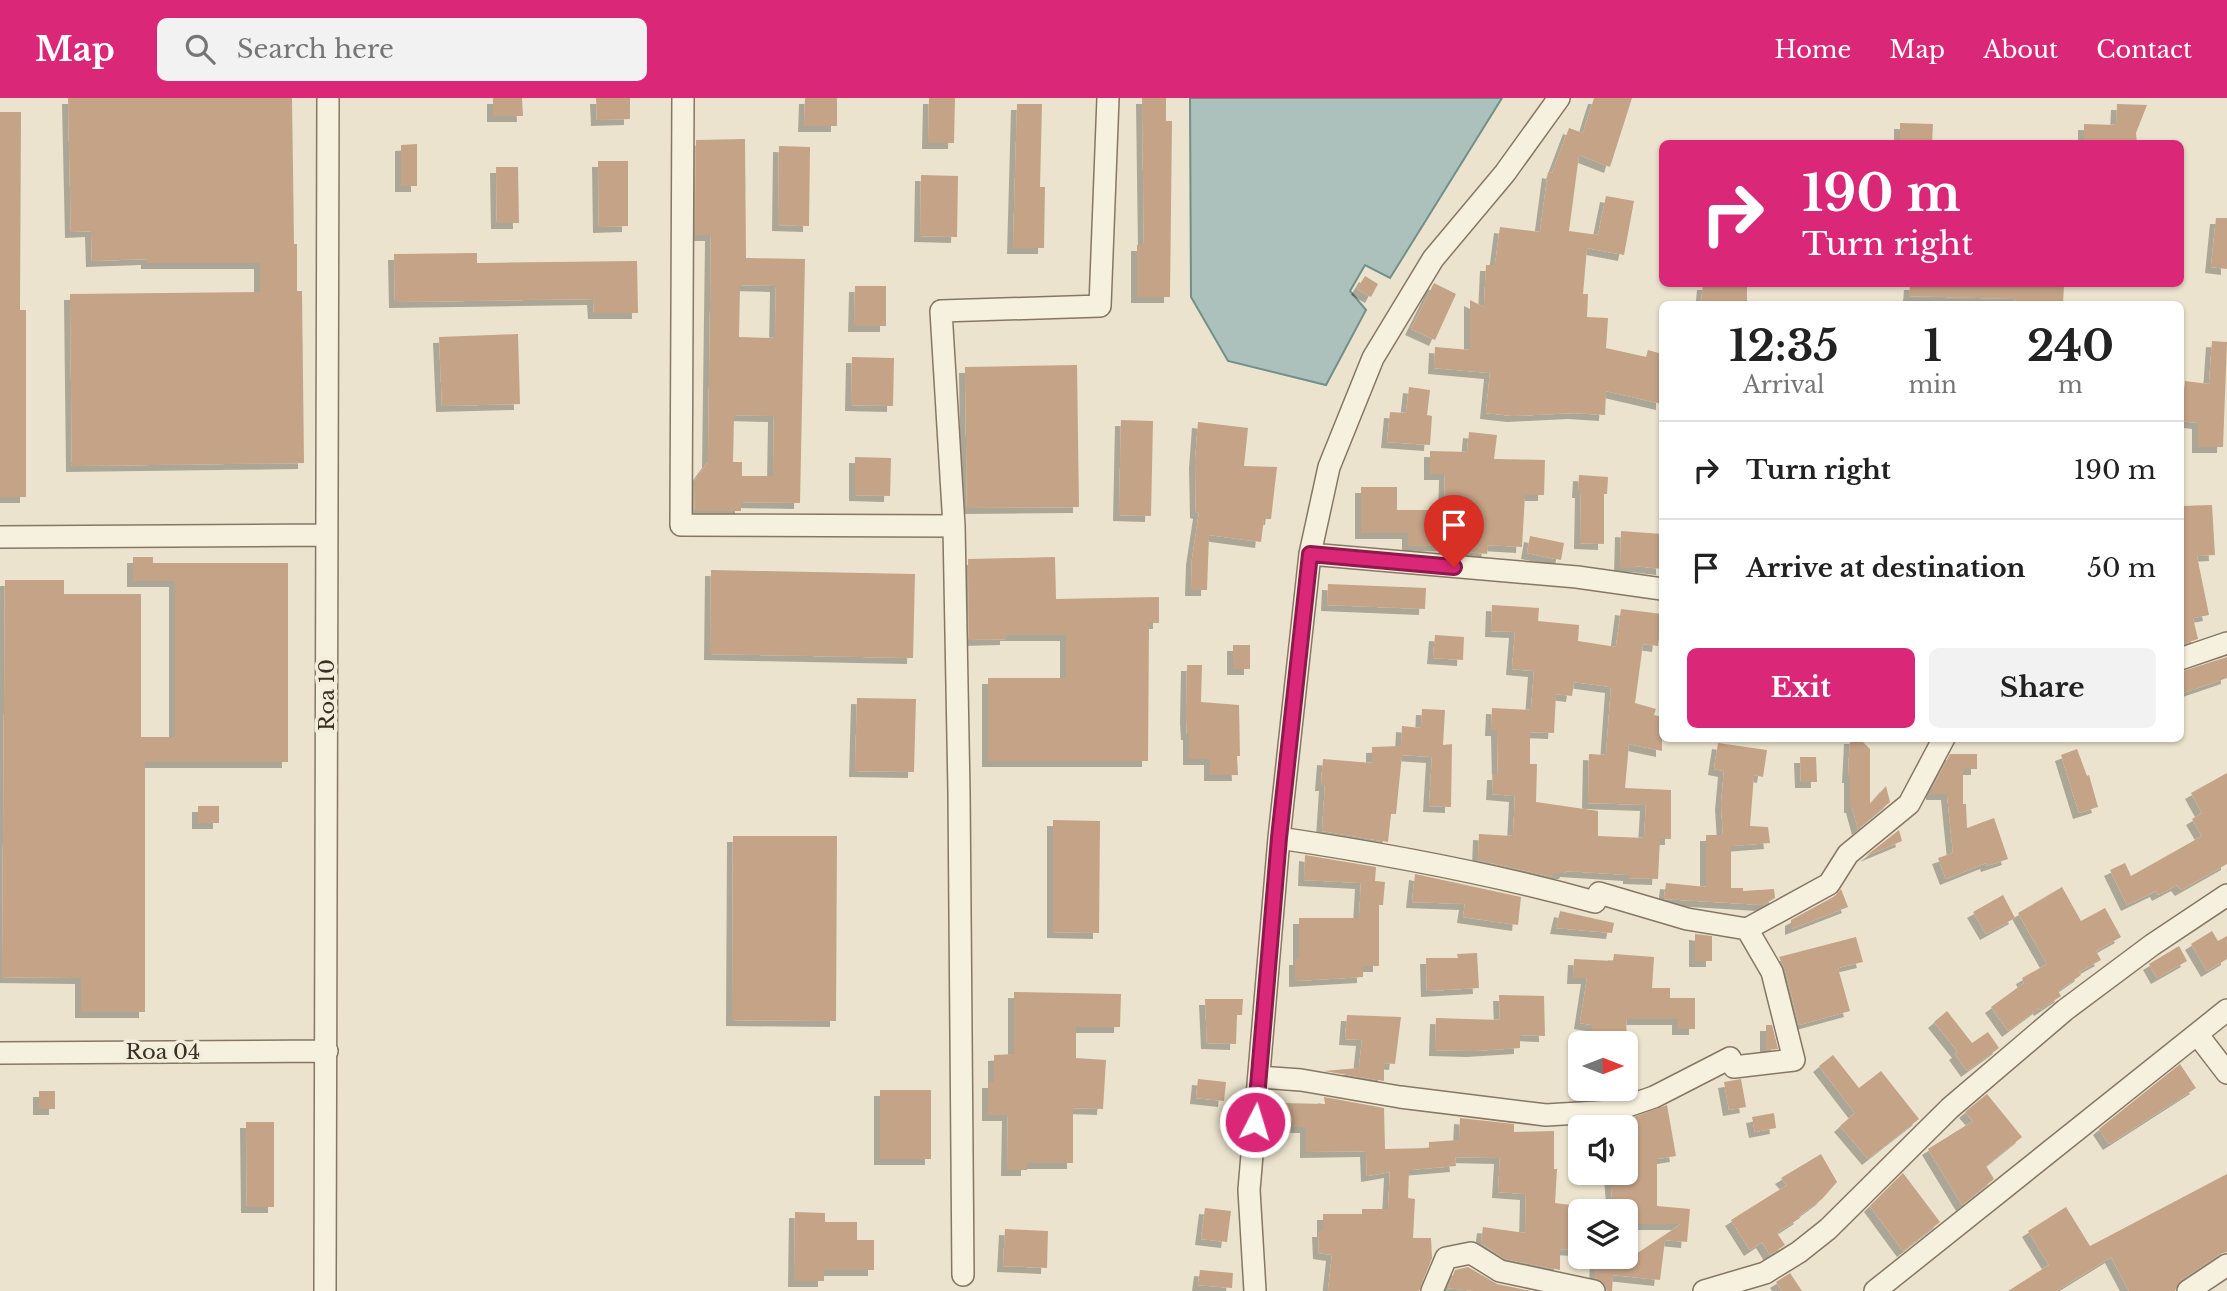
<!DOCTYPE html>
<style>
body{margin:0;font-family:"Libre Baskerville",serif;background:#f2f2f2;color:#222;height:100vh;display:flex;flex-direction:column;font-size:26px;white-space:nowrap}
*{box-sizing:border-box;margin:0}
p{font-size:23px;color:#767676}
.icon{flex:none;width:38px;height:38px;fill:none;stroke:currentColor;stroke-width:2;stroke-linecap:round;stroke-linejoin:round}
.map{position:relative;flex:1;overflow:hidden}
.panel{position:absolute;left:1659px;top:203px;width:525px;height:441px;display:flex;flex-direction:column;background:#fff;border-radius:10px;box-shadow:0 2px 5px #0004}
.panel>*{flex:none}
.top-card{position:absolute;left:1659px;top:42px;width:525px;height:147px;border-radius:10px;box-shadow:0 2px 5px #0004;background:#db2777;color:#fff;overflow:hidden}
.needle{width:46px;rotate:90deg}
.controls{position:absolute;left:1568px;top:933px;display:grid;gap:14px}
.controls a{display:grid;place-items:center;width:70px;height:70px;border-radius:10px;background:#fff;box-shadow:0 2px 5px #0004;font-size:35px}
.pin{position:absolute;display:grid;place-items:center;width:60px;height:60px;color:#fff;margin:-72px -30px;border-radius:50% 50% 50% 0;rotate:-45deg;box-shadow:0 0 7px #0007}
.pin .icon{rotate:45deg}
.me{position:absolute;width:77px;margin:-38px;rotate:5deg;stroke-linejoin:round;filter:drop-shadow(0 0 5px #0008)}
.turn{display:flex;align-items:center;gap:24px;height:147px;padding:0 28px;font-size:32px}
.turn .icon{width:91px;height:91px;stroke-width:2.5}
.turn b{display:block;font-size:49px;line-height:60px}
.eta{display:flex;justify-content:space-evenly;align-items:center;height:119px;text-align:center}
.eta b{font-size:42px;font-weight:700;line-height:49px}
.cta{display:flex;gap:14px;margin-top:auto;padding:14px 28px}
.cta a{flex:1;height:80px;border-radius:10px;background:#db2777;color:#fff;font-size:28px;font-weight:700;line-height:80px;text-align:center}
.cta a+a{background:#f2f2f2;color:#222}
ul{padding:0;list-style:none}
li{display:flex;align-items:center;gap:21px;height:98px;padding:0 28px;border-top:2px solid #e0e0e0}
li div{flex:1}
li b{display:block;font-size:26px}
li em{font-style:normal}
header{display:flex;align-items:center;gap:42px;box-sizing:border-box;height:98px;padding:0 35px;background:#db2777;color:#fff}
header strong{font-size:33px}
nav{display:flex;gap:38px;margin-inline-start:auto;font-size:24px}
.search{width:490px;height:63px;background:#f2f2f2;display:flex;align-items:center;gap:18px;box-sizing:border-box;padding:0 24px;border-radius:10px;color:#767676;font-size:26px}
.map>svg:first-child{display:block}
</style>
<header>
<strong>Map</strong>
<div class="search"><svg class="icon" aria-label="search" viewBox="0 0 24 24"><circle cx="10" cy="10" r="6"/><path d="M15 15l6 6"/></svg>Search here</div>
<nav><a>Home</a><a>Map</a><a>About</a><a>Contact</a></nav>
</header>
<div class="map">
<svg width="2227" height="1193" viewBox="0 0 2227 1193">
<defs>
<filter id="shadow"><feDropShadow dx="-6" dy="6" stdDeviation="0" flood-color="#0004"/></filter>
</defs>
<rect width="100%" height="100%" fill="#ebe3cd"/>
<path fill="#acc1bb" stroke="#738f89" stroke-width="2" d="M1190,0H1502L1390,180L1365,167L1350,193L1366,212L1326,287L1228,263L1191,199Z"/>
<path fill="#c5a387" fill-rule="evenodd" filter="url(#shadow)" d="M68,0H292L294,146H297V193H302L304,365L72,368L70,196L260,194V165H147V161L92,163L91,133L71,134Z
M493,0H522L523,18H493Z
M596,0H630V21L597,22Z
M805,0H837V28H804Z
M929,0H955L954,45H928Z
M1142,0H1166V23H1172L1170,199H1137V147H1144Z
M1594,0H1632L1610,69L1579,57L1569,133L1598,137L1606,98L1634,103L1624,157L1587,150L1583,196H1588L1587,219L1608,220L1606,250L1646,259L1648,252L1662,256V306L1606,293L1605,317L1574,315L1513,318L1486,315L1490,275L1434,270L1435,249L1470,252V202L1484,209L1486,167H1495L1500,129L1540,134L1548,74L1552,75L1569,30L1583,35Z
M1017,6H1042L1040,89H1045L1044,150H1013Z
M2117,6L2147,7L2136,35L2137,46H2084V26L2116,27Z
M0,14H21L20,212H26V399H0Z
M1900,25L1933,26L1932,46H1900Z
M745,41L746,160L805,161L800,405L741,404V413H695L694,383L708,364L711,137H695L696,42ZM740,187L776,188L775,240L739,239ZM734,317L774,318L773,378H742V364H733Z
M417,46V88H401V47Z
M779,48L810,49L809,128L778,127Z
M598,63H628V128L599,129Z
M496,69H518L519,125H497Z
M921,77L958,78L957,139L920,138Z
M2216,120H2227V171L2211,169Z
M477,155V165L637,163L638,215H594L593,201L395,204L394,156Z
M1365,178L1378,186L1371,199L1357,191Z
M1434,185L1456,196L1435,242L1411,231Z
M1703,186H1747V206H1701Z
M1910,186H2064L2063,206H2014L2015,201L1909,198Z
M855,188H886V228H854Z
M518,236L520,306L442,308L439,239Z
M2212,243L2227,244L2223,349H2198V325L2181,323L2185,283L2209,286Z
M852,259L894,260L893,308L851,307Z
M1077,267L1079,409L967,410L965,269Z
M1409,289L1430,292L1427,317L1432,318L1430,347L1387,344L1390,314L1406,315Z
M1121,322L1153,323L1151,418L1119,417Z
M1198,324L1248,330L1244,368L1277,369L1271,421H1264L1261,444L1209,437L1207,492H1191L1192,461L1199,415L1196,414L1195,364Z
M1469,334L1497,337L1494,361L1545,362L1544,397H1525L1522,449L1488,447L1487,456L1460,453V447L1408,448V435H1361V389H1397V412H1444L1445,376H1430V353L1467,354Z
M855,359L891,360L890,398L855,397Z
M1579,377L1608,379L1607,396H1604V446L1580,445L1581,394H1578Z
M2212,407L2215,457L2197,458L2209,517L2193,520L2198,541L2180,547V408Z
M1621,433L1662,436V471L1636,468V470H1620Z
M1530,438L1564,445L1561,462L1527,455Z
M133,459H153V465H288V664H145V914H81V880L2,879L5,482H64V496H141V639H175V483H133Z
M1055,459L1056,501L1159,499V525H1149L1148,663H988V580H1066V537H1006V541L969,542L968,461Z
M711,472L915,476L913,560L710,556Z
M1328,486L1426,490L1425,511L1327,507Z
M1492,507L1539,510L1538,523L1579,527L1578,543L1616,549L1621,511L1662,516L1658,548L1643,546L1635,605L1656,611L1654,617L1662,619V653L1629,646L1625,690L1671,692V741H1660L1658,781L1629,780V777L1566,773L1565,775H1553V779L1478,762L1479,736L1513,738L1515,698L1492,696L1493,676H1498L1497,632H1491L1492,610L1531,612L1534,573L1512,571L1515,534L1491,533ZM1574,584L1611,589L1606,657L1589,656L1588,705L1646,707L1644,740L1598,738V713L1536,704L1537,666H1530V634L1554,635L1556,596L1572,598Z
M1435,537L1464,539L1463,562L1433,560Z
M1233,547H1250V571H1233Z
M2227,559V580L2180,596V574Z
M1187,567H1202L1201,604L1239,607L1240,658H1237L1238,677H1210V661H1189V636H1187L1186,619Z
M857,600L916,601L914,674L855,673Z
M1422,611L1445,612L1443,647L1452,646L1451,709L1429,708L1432,659L1402,657L1396,716H1391L1388,744L1322,733L1325,687H1321L1323,661L1372,665V649L1401,648L1402,628L1421,630Z
M1850,640H1859L1870,651V706L1886,688L1890,704L1858,731L1852,709H1850V679H1848Z
M1718,645L1767,652L1763,679L1754,677L1750,728L1768,729L1770,745L1731,748V790H1743V793L1774,791L1775,800L1763,807L1664,801L1666,785L1706,789V737H1723L1721,706L1724,673L1714,671Z
M2077,651L2087,678L2089,677L2098,709L2079,715L2061,657Z
M1950,656H1977V671H1963V706H1966L1967,730L1994,720L2008,761L1987,768L1986,765L1946,781L1938,760L1953,755L1947,696H1932V691Z
M1800,659H1816L1817,684H1801Z
M2227,675V766L2181,792L2177,787L2158,797L2156,793L2127,807L2110,772L2125,765L2131,778L2202,738L2192,721L2202,715L2191,695Z
M198,708H219V725H198Z
M1053,722L1100,723L1099,835L1053,834Z
M1899,732L1902,743L1866,758Z
M733,738H837L836,923L732,922Z
M1305,757L1376,769L1375,783L1385,784L1383,807H1379V868H1363V879L1295,883V861H1299V820H1359L1361,785L1304,782Z
M1415,776L1521,799L1518,827L1463,819L1465,806L1412,804Z
M2062,789L2081,823L2105,810L2121,839L2096,853L2101,862L2079,874L2081,877L2058,893L2061,898L2040,912L2039,910L2008,933L1991,909L2024,885L2022,880L2047,866L2018,815Z
M1841,791L1848,809L1791,831V822L1835,798Z
M2003,797L2015,820L1986,836L1973,814Z
M1560,813L1614,825L1612,835L1556,830Z
M2212,833L2218,843L2227,838V861L2207,873L2191,846Z
M1695,836L1712,838V863H1695Z
M1856,839L1863,864L1838,870L1850,913L1799,927L1785,871L1779,859Z
M2179,848L2187,863L2157,880L2149,866Z
M1477,855L1479,890L1427,893L1426,860H1458L1457,856Z
M1614,856L1654,859L1652,890H1670V900H1695V931H1678V921H1626L1627,945H1592V927L1580,925L1587,880H1573L1574,861L1613,863Z
M1014,894L1121,896L1120,929H1076V960L1106,962L1103,1011L1073,1010V1065H1027V1072H1007L1008,1017H988V984H994V957L1014,956Z
M1499,897L1544,898L1545,938L1520,937V950L1473,953L1435,952L1436,920L1500,922Z
M1205,901H1243L1242,917H1237L1236,946L1207,945Z
M1947,913L1972,945L1988,934L1999,950L1967,973L1955,956L1958,954L1934,924Z
M1347,917L1401,919L1395,966L1384,965V983L1324,973L1359,970L1362,942L1345,941Z
M1766,927H1772L1778,951L1766,952Z
M1833,957L1859,990L1881,973L1919,1021L1868,1061L1840,1028L1855,1015L1819,968Z
M2180,966L2196,990L2109,1046L2099,1031Z
M1198,981L1226,984L1224,1003L1196,1000Z
M1741,981L1746,1009L1729,1012L1724,984Z
M880,992H931V1061H880Z
M39,993H55V1011H39Z
M1987,996L2022,1039L1986,1068L1994,1081L1962,1107L1928,1051L1973,1023L1965,1014Z
M1324,999L1384,1010L1385,1051L1429,1050V1044L1459,1042L1460,1020L1514,1026V1034L1554,1033V1071H1557L1555,1105L1580,1108V1152L1560,1151V1172L1505,1161L1481,1145L1483,1129L1525,1135L1526,1096L1498,1094L1500,1060L1455,1059L1456,1068L1409,1072L1408,1100L1415,1101L1413,1140H1431L1432,1160L1419,1193H1328L1332,1157L1319,1155L1318,1133H1323V1116H1362V1111H1388L1390,1074L1367,1078L1366,1053L1306,1054V1029H1283L1284,1005L1325,1006Z
M1667,1007L1676,1058L1657,1061V1108L1690,1111L1687,1144L1665,1142L1660,1182L1613,1177L1612,1193H1607L1603,1184L1595,1180L1596,1158H1633L1681,1126H1631V1113H1613L1610,1074H1626V1029H1607V1026L1617,1025Z
M1774,1015L1776,1030L1755,1034L1752,1019Z
M246,1024H274V1109H247Z
M1821,1056L1837,1084L1822,1101L1799,1118L1800,1120L1777,1135L1785,1147L1770,1157L1762,1144L1750,1152L1731,1122L1787,1087L1781,1080Z
M1903,1075L1940,1124L1903,1153L1870,1108Z
M2227,1076V1154L2220,1156L2181,1182L2175,1193H2129L2111,1159L2056,1193H2008L2049,1167L2028,1133L2066,1109L2090,1148Z
M1205,1110L1231,1113L1227,1144L1201,1141Z
M795,1114L825,1115V1124H857V1142H874V1172H824V1183H794Z
M1005,1131L1048,1133L1047,1170L1003,1168Z
M1468,1169L1497,1186L1531,1193H1475L1448,1190L1455,1172Z
M1200,1172L1233,1175L1232,1190L1198,1187Z
M1790,1175L1802,1193H1782L1776,1184Z"/>
<g fill="none" stroke-linecap="round" stroke-linejoin="round">
<defs>
<path id="street" d="M683,0L681,427L954,428
M0,439L327,437
M1310,456L1577,479L1662,491
M2180,561L2227,545
M1279,740C1387,756 1490,775 1595,804L1599,795L1687,821L1747,831
M2197,936L2227,975
M0,955L327,953
M1259,979L1301,982L1400,999L1546,1017L1613,1013L1654,999L1730,960L1734,969L1794,962L1772,874L1747,831L1829,786L1848,756L1909,706L1944,640
M963,1177L959,694L954,428L941,213L1100,208L1108,0
M325,1193L328,0
M1255,1193L1249,1092L1279,740L1310,456L1329,369L1373,260L1433,161L1505,75L1559,0
M1432,1193L1446,1160L1471,1155L1500,1173L1594,1193
M1704,1193L1765,1175L1799,1154L1828,1131L1950,1010L2065,912L2152,847L2227,797
M1875,1193L2227,912
M2188,1193L2227,1167"/>
</defs>
<use href="#street" stroke="#877762" stroke-width="24"/>
<use href="#street" stroke="#f6f0df" stroke-width="21"/>
</g>
<g fill="none" stroke-linecap="round" stroke-linejoin="round">
<defs>
<path id="route" d="M1255,1024L1279,740L1310,456L1454,469"/>
</defs>
<use href="#route" stroke="#8e194d" stroke-width="18"/>
<use href="#route" stroke="#db2777" stroke-width="12"/>
</g>
<g text-anchor="middle" dominant-baseline="central" stroke-width="7" stroke-linejoin="round" paint-order="stroke">
<g font-size="21" fill="#392f23" stroke="#f3eddb">
<text transform="translate(327 597) rotate(-90)">Roa 10</text>
<text x="163" y="954">Roa 04</text>
</g>
</g>
</svg>
<div class="controls">
<a><svg class="needle" viewBox="-14 -14 28 28"><path d="M0-13l5 13h-10z" fill="#e53935"/><path d="M0 13l5-13h-10z" fill="#767676"/></svg></a>
<a><svg class="icon" aria-label="sound" viewBox="0 0 24 24"><path d="M4 9h4l5-4v14l-5-4H4zM17 9q2 3 0 6"/></svg></a>
<a><svg class="icon" aria-label="layers" viewBox="0 0 24 24"><path d="M12 4l9 5-9 5-9-5zM3 14l9 5 9-5"/></svg></a>
</div>
<div class="pin" style="left:1454px;top:469px;background:#d93025"><svg class="icon" aria-label="arrive" viewBox="0 0 24 24"><path d="M6 21V4h12l-3 4 3 4H6"/></svg></div>
<svg class="me" style="left:1255px;top:1024px" viewBox="-20 -20 40 40"><circle r="17" fill="#db2777" stroke="#fff" stroke-width="3"/><path d="M0-11L8 9 0 5-8 9z" fill="#fff"/></svg>
<div class="top-card">
<div class="turn"><svg class="icon" aria-label="right" viewBox="0 0 24 24"><path d="M7 20v-9h11M14 6l5 5-5 5"/></svg><div><b>190 m</b>Turn right</div></div>
</div>
<section class="panel">
<div class="eta">
<div><b>12:35</b><p>Arrival</p></div>
<div><b>1</b><p>min</p></div>
<div><b>240</b><p>m</p></div>
</div>
<ul>
<li><svg class="icon" aria-label="right" viewBox="0 0 24 24"><path d="M7 20v-9h11M14 6l5 5-5 5"/></svg><div><b>Turn right</b></div><em>190 m</em></li>
<li><svg class="icon" aria-label="arrive" viewBox="0 0 24 24"><path d="M6 21V4h12l-3 4 3 4H6"/></svg><div><b>Arrive at destination</b></div><em>50 m</em></li>
</ul>
<div class="cta"><a>Exit</a><a>Share</a></div>
</section>
</div>
